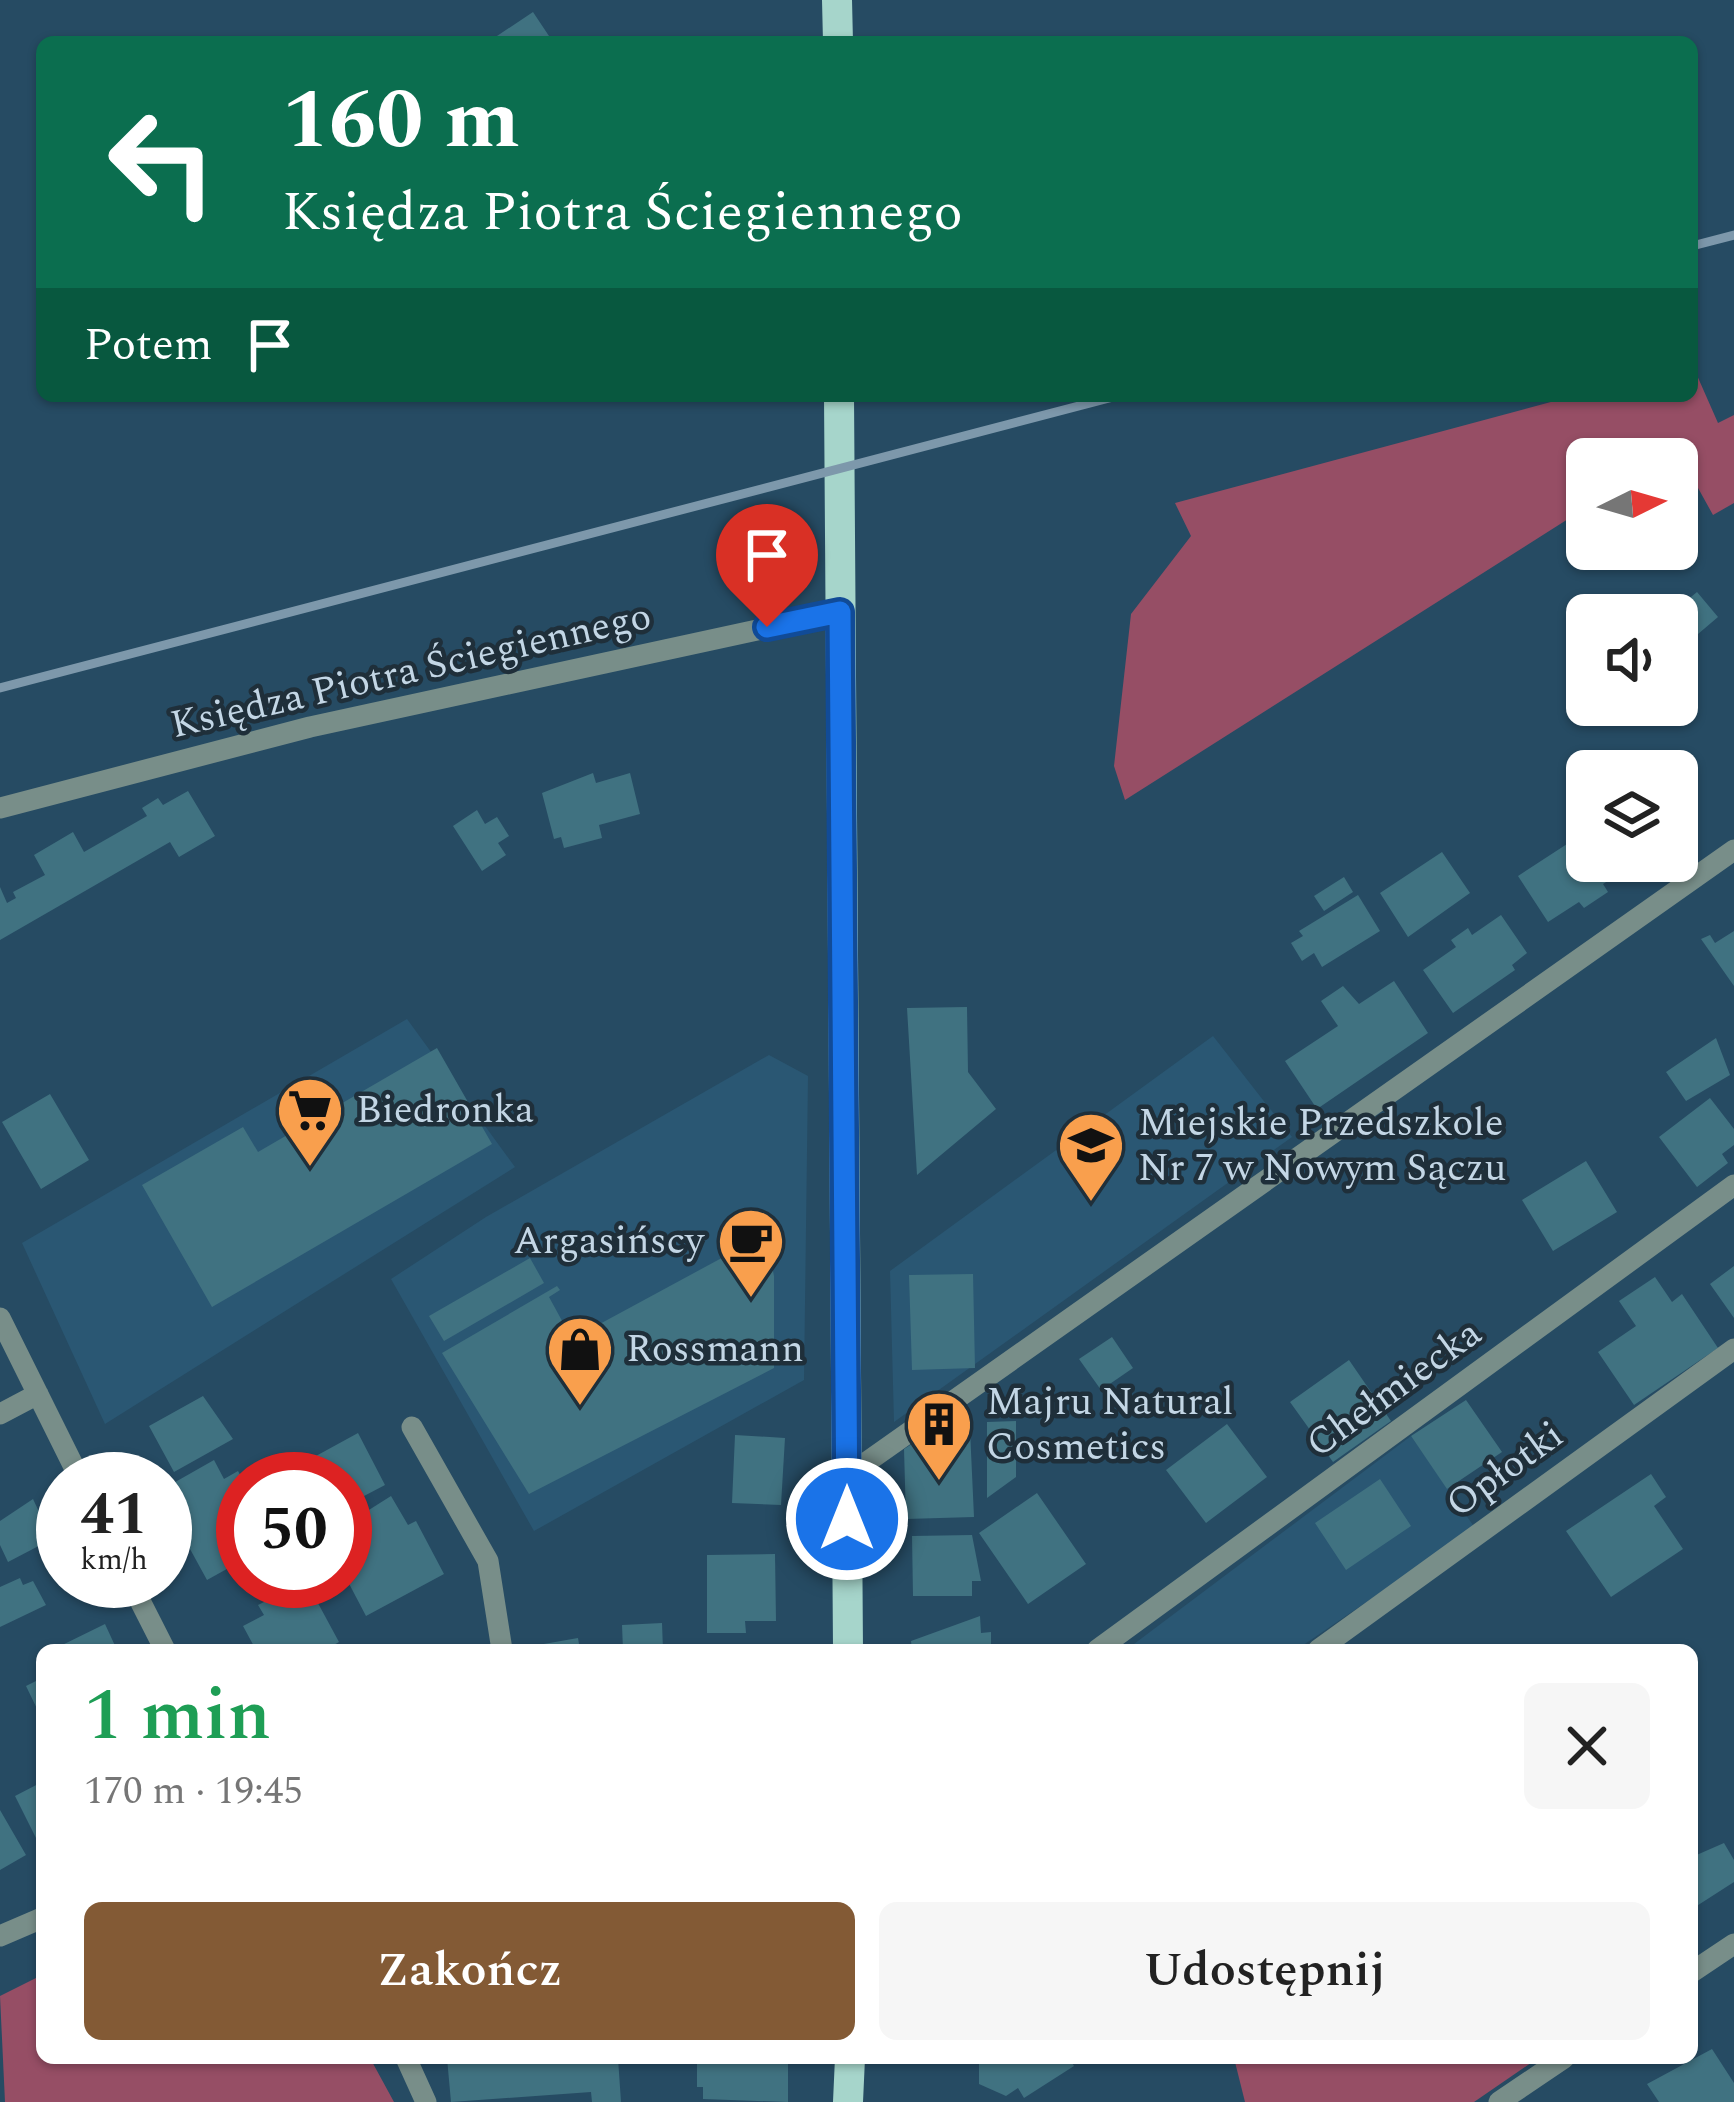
<!DOCTYPE html>
<html lang="pl">
<meta charset="utf-8">
<style>
body{margin:0;font-family:Spectral,serif;background:#f6f6f6;color:#222;height:100vh;display:flex;flex-direction:column;font-size:45px;white-space:nowrap}
*{box-sizing:border-box;margin:0}
p{font-size:39px;color:#767676}
.icon{flex:none;width:66px;height:66px;fill:none;stroke:currentColor;stroke-width:2;stroke-linecap:round;stroke-linejoin:round}
.map{position:relative;flex:1;overflow:hidden}
.sheet{position:absolute;left:36px;top:1644px;width:1662px;height:420px;display:flex;flex-direction:column;background:#fff;border-radius:18px;box-shadow:0 3px 9px #0004}
.sheet>*{flex:none}
.banner{position:absolute;left:36px;top:36px;width:1662px;height:366px;border-radius:18px;box-shadow:0 3px 9px #0004;background:#0b6e4f;color:#fff;overflow:hidden}
.needle{width:78px;rotate:85deg}
.buttons{position:absolute;left:1566px;top:438px;display:grid;gap:24px}
.buttons a{display:grid;place-items:center;width:132px;height:132px;border-radius:18px;background:#fff;box-shadow:0 3px 9px #0004;font-size:60px}
.speed{position:absolute;left:36px;top:1452px;display:flex;gap:24px;font-size:60px;font-weight:700;text-align:center}
.speed>*{display:grid;place-content:center;width:156px;height:156px;border-radius:50%;background:#fff;box-shadow:0 3px 9px #0004;line-height:1}
.speed small{font-size:30px;font-weight:400}
.speed .limit{border:18px solid #d22;background:#fff;color:#111}
.pin{position:absolute;display:grid;place-items:center;width:102px;height:102px;color:#fff;margin:-123px -51px;border-radius:50% 50% 50% 0;rotate:-45deg;box-shadow:0 0 12px #0007}
.pin .icon{rotate:45deg}
.me{position:absolute;width:132px;margin:-66px;rotate:0deg;stroke-linejoin:round;filter:drop-shadow(0 0 9px #0008)}
.turn{display:flex;align-items:center;gap:42px;height:252px;padding:0 48px;font-size:54px}
.turn .icon{width:156px;height:156px;stroke-width:2.5}
.turn b{display:block;font-size:84px;line-height:102px}
.then{display:flex;align-items:center;height:114px;padding:0 48px;background:#0003;gap:24px;font-size:45px}
.round{display:grid;place-items:center;flex:none;width:126px;height:126px;border-radius:18px;background:#f6f6f6}
.headline{display:flex;align-items:center;justify-content:space-between;height:204px;padding:0 48px}
h1{font-size:72px;font-weight:600;line-height:90px;color:#1e9e55}
.action{display:flex;gap:24px;margin-top:auto;padding:24px 48px}
.action a{flex:1;height:138px;border-radius:18px;background:#835a35;color:#fff;font-size:48px;font-weight:600;line-height:138px;text-align:center}
.action a+a{background:#f6f6f6;color:#222}
.map>svg:first-child{display:block}
</style>
<div class="map">
<svg width="1734" height="2102" viewBox="0 0 1734 2102">
<rect width="100%" height="100%" fill="#264b63"/>
<path fill="#2a5773" d="M407,1019L515,1167L105,1424L22,1243Z
M1213,1036L1292,1137L894,1422L890,1271Z
M769,1055L808,1076L804,1380L534,1531L391,1279L486,1217Z
M1411,1436L1475,1528L1296,1650H1126Z"/>
<path fill="#964e65" d="M1692,364L1718,423L1734,415V503L1713,515L1677,450L1662,459H1587V507L1125,800L1114,766L1131,614L1191,536L1175,503L1573,396H1692Z
M42,1975V2058H370L394,2102H5L0,1996Z
M1234,2058H1538L1474,2102H1245Z"/>
<path fill="#407281" d="M533,12L553,42H497L494,38Z
M1697,592L1718,617L1691,640L1677,615H1669Z
M593,773L596,783L630,773L640,814L599,825L602,838L564,848L561,837L554,839L542,793Z
M188,791L215,836L179,857L170,842L0,940V887L7,903L16,898L13,892L45,875L34,855L73,832L84,852L147,816L142,808L158,798L163,805Z
M477,810L485,824L497,817L509,836L498,843L506,855L482,871L453,826Z
M1587,831V861H1623L1628,868L1603,884L1608,892L1584,908L1579,902L1548,922L1518,876Z
M1442,852L1470,893L1408,937L1380,893Z
M1344,877L1353,892L1324,911L1314,896Z
M1358,895L1380,931L1322,967L1314,953L1302,961L1291,943L1303,936L1299,931Z
M1501,915L1527,953L1512,965L1515,970L1453,1013L1423,970L1456,947L1451,940L1468,928L1472,935Z
M1734,931V986L1701,939L1710,935L1715,943Z
M1394,981L1428,1033L1317,1109L1285,1061L1338,1026L1321,1001L1343,986L1359,1004Z
M967,1007L968,1072L996,1109L917,1175L907,1008Z
M1716,1038L1730,1075L1686,1101L1666,1072Z
M437,1048L492,1144L212,1307L142,1185L243,1127L258,1152Z
M50,1094L89,1160L41,1189L2,1122Z
M1710,1098L1734,1129V1145L1722,1154L1728,1163L1697,1187L1659,1137Z
M1586,1161L1617,1212L1553,1251L1522,1200Z
M757,1245L770,1256L774,1276V1368L529,1494L442,1353L557,1286L560,1290L549,1297L572,1339L742,1247Z
M530,1258L544,1283L444,1341L429,1316Z
M1734,1266V1318L1710,1284Z
M973,1274L975,1368L912,1370L909,1275Z
M1655,1277L1672,1302L1682,1294L1718,1348L1634,1405L1598,1352L1636,1326L1619,1301Z
M1112,1337L1133,1368L1101,1390L1079,1359Z
M1349,1360L1391,1421L1333,1462L1290,1402Z
M203,1396L233,1439L174,1472L149,1426Z
M1466,1400L1502,1452L1447,1489L1411,1436Z
M969,1408L974,1517L906,1519L904,1449Z
M1016,1421V1477L987,1498V1422Z
M1227,1424L1267,1477L1206,1523L1166,1470Z
M358,1433L385,1485L345,1506V1479H300L294,1468Z
M735,1435L785,1438L781,1505L732,1503Z
M214,1460L224,1479L238,1471L243,1480V1581L234,1565L207,1580L167,1507L179,1501L170,1485Z
M1651,1474L1666,1497L1654,1506L1683,1549L1611,1597L1566,1531Z
M1380,1479L1411,1526L1346,1570L1315,1523Z
M1037,1493L1086,1564L1028,1604L979,1533Z
M391,1496L408,1525L416,1521L444,1574L366,1616L345,1576V1558L366,1547L353,1520Z
M33,1499L52,1539L8,1562L0,1545V1521Z
M972,1535L981,1581H972V1596H913L912,1536Z
M775,1554L776,1621H745L746,1633H707V1555Z
M20,1578L23,1585L33,1581L46,1605L0,1627V1587Z
M306,1581L339,1642L325,1650H256L243,1626L264,1615L258,1605Z
M980,1616L981,1633L991,1632V1650H912L911,1641Z
M662,1623L663,1650H623L622,1625Z
M105,1624L117,1650H52Z
M578,1638L580,1650H522L521,1648Z
M42,1678V1719L26,1686Z
M42,1782V1840L38,1842L15,1796Z
M0,1810L26,1855L0,1870Z
M1724,1843L1734,1860V1882L1692,1909V1857Z
M1712,2049L1734,2083V2102H1659L1647,2084Z
M447,2058H618L621,2102H592L591,2092L451,2102Z
M697,2058H788V2102L703,2099V2087H697Z
M979,2058H1069L1074,2066L1024,2098L1018,2088L1006,2096L979,2084Z"/>
<g fill="none" stroke-linecap="round" stroke-linejoin="round">
<path stroke="#788e89" stroke-width="21" d="M0,808L310,727L840,612
M0,1318L80,1479
M0,1414L38,1394
M412,1427L488,1561L502,1650
M847,1476L1734,850
M130,1581L165,1650
M1097,1650L1734,1185
M1318,1650L1734,1349
M0,1936L42,1918
M1692,1972L1734,1944
M406,2058L426,2102
M1499,2102L1564,2058"/>
<path stroke="#a6d5cb" stroke-width="30" d="M837,0L838,42
M839,396L848,1650
M848,2102L850,2058"/>
<path stroke="#7d98ab" stroke-width="9" d="M1692,246L1734,235
M0,688L1117,396"/>
</g>
<g fill="none" stroke-linecap="round" stroke-linejoin="round">
<defs>
<path id="route" d="M767,627L840,612L847,1519"/>
</defs>
<use href="#route" stroke="#114b97" stroke-width="30"/>
<use href="#route" stroke="#1a73e8" stroke-width="21"/>
</g>
<defs>
<symbol id="supermarket-pin" viewBox="-11 -11 22 30"><path d="M0 17L-7.5 6A9.5 9.5 0 1 1 7.5 6Z" fill="#f99f4d" stroke="#1f2f3a"/><path d="M-6-5.5h2.5l.6 2H6L4.5 2H-2.5L-4.4-4H-6ZM-1.5 3.2a1.3 1.3 0 1 0 .1 0ZM3 3.2a1.3 1.3 0 1 0 .1 0Z" fill="#111"/></symbol>
<symbol id="school-pin" viewBox="-11 -11 22 30"><path d="M0 17L-7.5 6A9.5 9.5 0 1 1 7.5 6Z" fill="#f99f4d" stroke="#1f2f3a"/><path d="M0-5L7-2L0 1L-7-2ZM-4 1L0 2.5L4 1V4Q0 6-4 4Z" fill="#111"/></symbol>
<symbol id="cafe-pin" viewBox="-11 -11 22 30"><path d="M0 17L-7.5 6A9.5 9.5 0 1 1 7.5 6Z" fill="#f99f4d" stroke="#1f2f3a"/><path d="M-5.5-4.5H6V0H3Q3 3.5 0 3.5H-2.5Q-5.5 3.5-5.5 0ZM3-3.2v2h1.7v-2ZM-6 4.5H4V6H-6Z" fill="#111"/></symbol>
<symbol id="shop-pin" viewBox="-11 -11 22 30"><path d="M0 17L-7.5 6A9.5 9.5 0 1 1 7.5 6Z" fill="#f99f4d" stroke="#1f2f3a"/><path d="M-5-2.5h2.3a2.7 3.5 0 0 1 5.4 0H5L5.5 6h-11ZM-1.5-2.5h3a1.5 2.3 0 0 0-3 0Z" fill="#111"/></symbol>
<symbol id="building-pin" viewBox="-11 -11 22 30"><path d="M0 17L-7.5 6A9.5 9.5 0 1 1 7.5 6Z" fill="#f99f4d" stroke="#1f2f3a"/><path d="M-4-6H4V6H1V3H-1V6H-4ZM-2.5-4.3h1.7v1.8h-1.7ZM.8-4.3h1.7v1.8H.8ZM-2.5-1h1.7V.8h-1.7ZM.8-1h1.7V.8H.8Z" fill="#111"/></symbol>
</defs>
<g fill-rule="evenodd">
<use href="#supermarket-pin" x="272" y="1072" width="76" height="104"/>
<use href="#school-pin" x="1053" y="1107" width="76" height="104"/>
<use href="#cafe-pin" x="713" y="1203" width="76" height="104"/>
<use href="#shop-pin" x="542" y="1311" width="76" height="104"/>
<use href="#building-pin" x="901" y="1386" width="76" height="104"/>
</g>
<g text-anchor="middle" dominant-baseline="central" stroke-width="9" stroke-linejoin="round" paint-order="stroke">
<g font-size="39" fill="#c3d6e5" stroke="#1f2f3a">
<text transform="translate(411 671) rotate(-13)">Księdza Piotra Ściegiennego</text>
<text transform="translate(1394 1389) rotate(-36)">Chełmiecka</text>
<text transform="translate(1505 1470) rotate(-36)">Opłotki</text>
</g>
<g font-size="39" fill="#c3d6e5" stroke="#1f2f3a" text-anchor="start">
<text x="356" y="1110">Biedronka</text>
<text x="1138" y="1123">Miejskie Przedszkole<tspan x="1138" dy="45">Nr 7 w Nowym Sączu</tspan></text>
<text x="704" y="1241" text-anchor="end">Argasińscy</text>
<text x="626" y="1349">Rossmann</text>
<text x="986" y="1402">Majru Natural<tspan x="986" dy="45">Cosmetics</tspan></text>
</g>
</g>
</svg>
<div class="buttons">
<a><svg class="needle" viewBox="-14 -14 28 28"><path d="M0-13l5 13h-10z" fill="#e53935"/><path d="M0 13l5-13h-10z" fill="#767676"/></svg></a>
<a><svg class="icon" aria-label="sound" viewBox="0 0 24 24"><path d="M4 9h4l5-4v14l-5-4H4zM17 9q2 3 0 6"/></svg></a>
<a><svg class="icon" aria-label="layers" viewBox="0 0 24 24"><path d="M12 4l9 5-9 5-9-5zM3 14l9 5 9-5"/></svg></a>
</div>
<div class="speed"><div>41<small>km/h</small></div><div class="limit">50</div></div>
<div class="pin" style="left:767px;top:627px;background:#d93025"><svg class="icon" aria-label="arrive" viewBox="0 0 24 24"><path d="M6 21V4h12l-3 4 3 4H6"/></svg></div>
<svg class="me" style="left:847px;top:1519px" viewBox="-20 -20 40 40"><circle r="17" fill="#1a73e8" stroke="#fff" stroke-width="3"/><path d="M0-11L8 9 0 5-8 9z" fill="#fff"/></svg>
<div class="banner">
<div class="turn"><svg class="icon" aria-label="left" viewBox="0 0 24 24"><path d="M17 20v-9H6M10 6l-5 5 5 5"/></svg><div><b>160 m</b>Księdza Piotra Ściegiennego</div></div>
<div class="then">Potem<svg class="icon" aria-label="arrive" viewBox="0 0 24 24"><path d="M6 21V4h12l-3 4 3 4H6"/></svg></div>
</div>
<section class="sheet">
<div class="headline"><div><h1>1 min</h1><p>170 m · 19:45</p></div><a class="round"><svg class="icon" aria-label="close" viewBox="0 0 24 24"><path d="M6 6l12 12M18 6L6 18"/></svg></a></div>
<div class="action"><a>Zakończ</a><a>Udostępnij</a></div>
</section>
</div>
